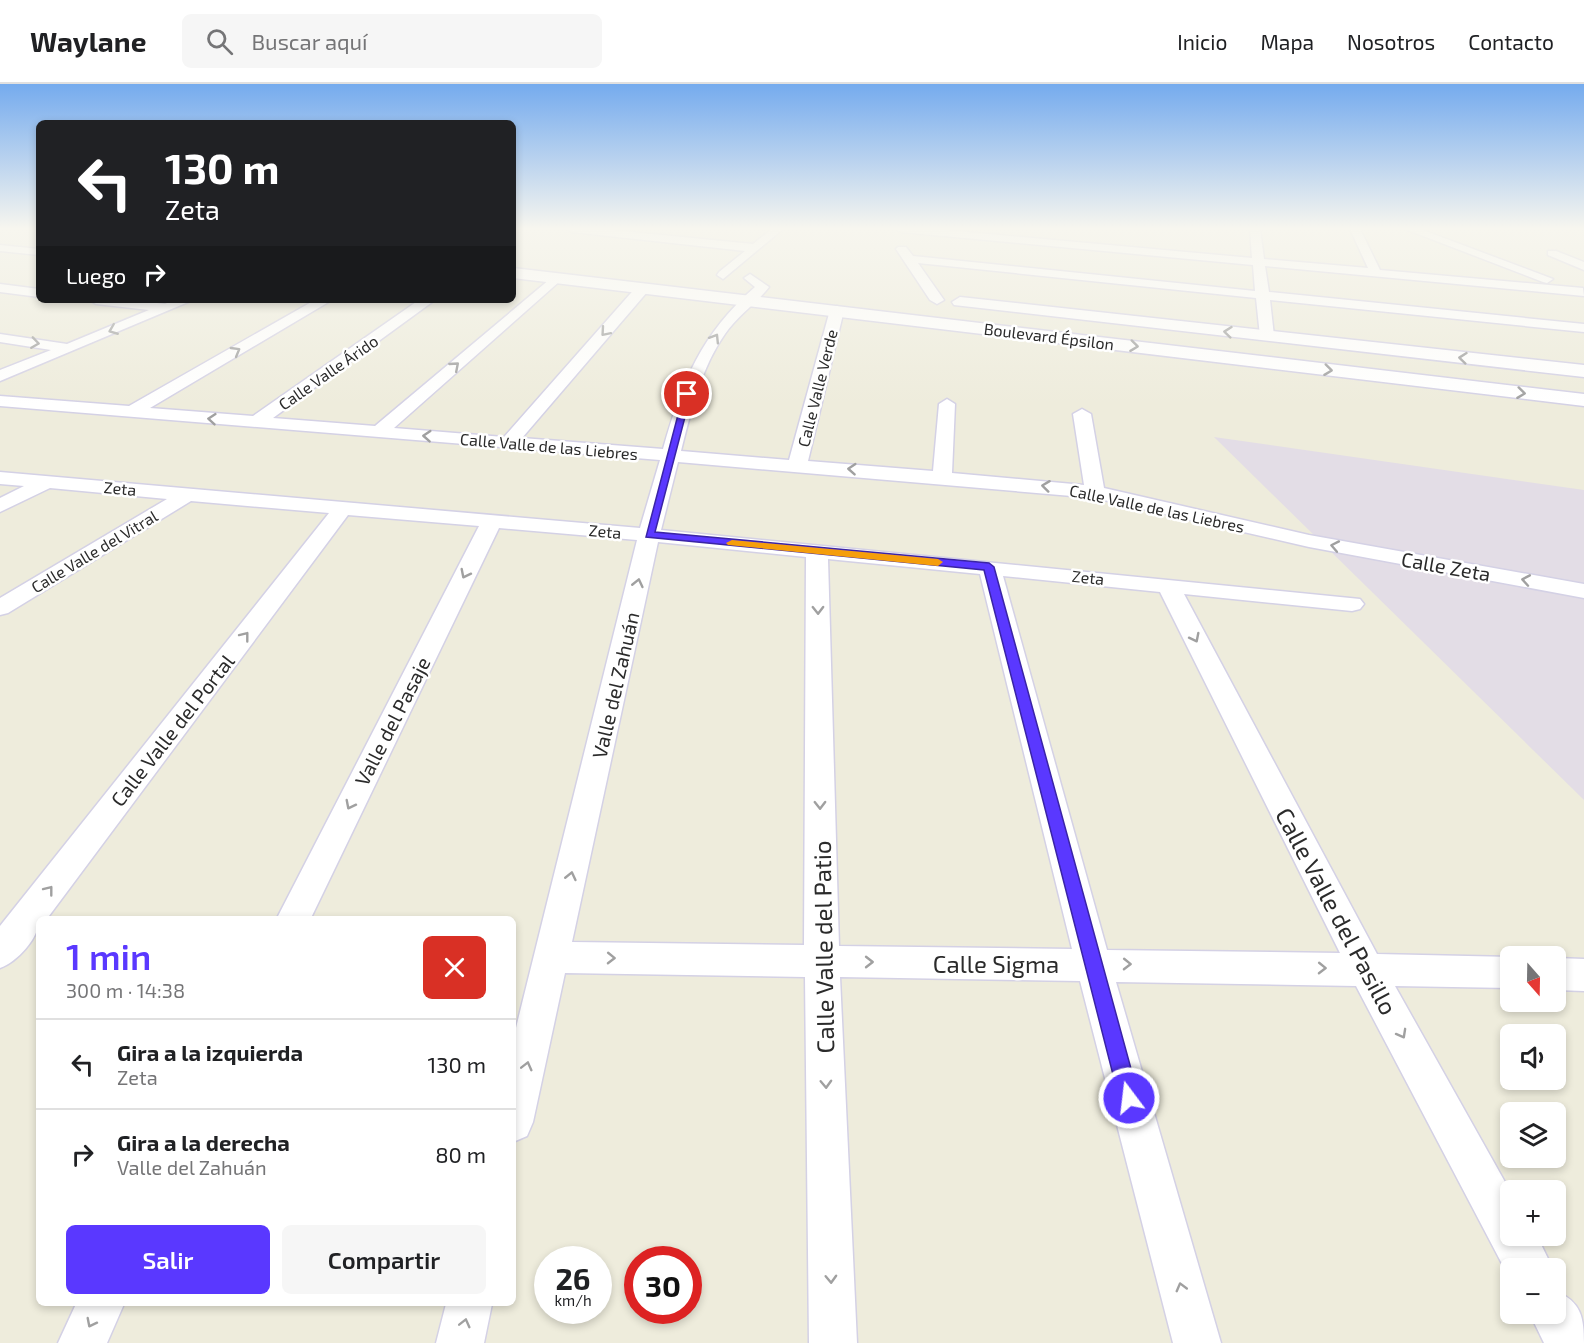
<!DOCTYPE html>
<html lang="es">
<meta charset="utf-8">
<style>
body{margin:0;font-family:"Exo 2",sans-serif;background:#f6f6f6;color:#202124;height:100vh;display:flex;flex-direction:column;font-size:22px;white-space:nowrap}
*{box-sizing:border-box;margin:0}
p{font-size:20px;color:#757577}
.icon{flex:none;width:33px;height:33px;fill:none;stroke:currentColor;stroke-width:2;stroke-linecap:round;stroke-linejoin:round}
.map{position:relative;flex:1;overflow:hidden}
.side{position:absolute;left:36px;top:832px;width:480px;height:390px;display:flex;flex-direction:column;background:#fff;border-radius:9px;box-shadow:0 3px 9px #0003}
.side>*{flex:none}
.guide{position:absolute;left:36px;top:36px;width:480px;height:183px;border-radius:9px;box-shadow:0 3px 9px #0003;background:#202124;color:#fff;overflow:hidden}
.needle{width:39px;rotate:160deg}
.fabs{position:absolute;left:1500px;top:862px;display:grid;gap:12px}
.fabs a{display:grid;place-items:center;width:66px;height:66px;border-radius:9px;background:#fff;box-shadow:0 3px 9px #0003;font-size:30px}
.speed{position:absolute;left:534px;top:1162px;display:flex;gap:12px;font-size:30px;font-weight:700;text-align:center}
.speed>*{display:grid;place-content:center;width:78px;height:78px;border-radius:50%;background:#fff;box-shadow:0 3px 9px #0003;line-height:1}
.speed small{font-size:15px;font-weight:400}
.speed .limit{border:9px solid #d22;background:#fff;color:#111}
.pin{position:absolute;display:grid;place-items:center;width:51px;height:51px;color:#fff;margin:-26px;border:3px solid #fff;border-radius:50%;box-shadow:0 2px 6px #0007}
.me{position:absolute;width:66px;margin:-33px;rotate:345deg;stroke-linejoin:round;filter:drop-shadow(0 0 4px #0008)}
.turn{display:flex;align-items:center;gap:21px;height:126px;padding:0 30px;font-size:27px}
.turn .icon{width:78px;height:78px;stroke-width:2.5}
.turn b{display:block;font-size:42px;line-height:51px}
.then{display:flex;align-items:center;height:57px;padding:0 30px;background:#0003;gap:12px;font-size:22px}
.round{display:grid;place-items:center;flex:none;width:63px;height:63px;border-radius:9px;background:#f6f6f6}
.head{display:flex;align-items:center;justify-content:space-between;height:102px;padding:0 30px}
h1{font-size:36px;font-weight:600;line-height:45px;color:#5a38ff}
.action{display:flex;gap:12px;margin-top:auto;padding:12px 30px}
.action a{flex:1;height:69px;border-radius:9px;background:#5a38ff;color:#fff;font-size:24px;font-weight:600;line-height:69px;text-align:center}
.action a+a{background:#f6f6f6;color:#202124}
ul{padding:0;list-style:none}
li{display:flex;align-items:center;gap:18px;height:90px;padding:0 30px;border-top:2px solid #e0e0e0}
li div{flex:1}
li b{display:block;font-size:22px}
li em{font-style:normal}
header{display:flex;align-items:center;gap:36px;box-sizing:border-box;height:84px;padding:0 30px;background:#fff;border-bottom:2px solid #e0e0e0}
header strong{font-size:28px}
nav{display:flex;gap:33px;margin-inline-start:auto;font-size:21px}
.search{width:420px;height:54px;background:#f6f6f6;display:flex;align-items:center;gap:15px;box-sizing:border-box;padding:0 21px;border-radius:9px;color:#757577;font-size:22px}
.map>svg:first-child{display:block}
</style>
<header>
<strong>Waylane</strong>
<div class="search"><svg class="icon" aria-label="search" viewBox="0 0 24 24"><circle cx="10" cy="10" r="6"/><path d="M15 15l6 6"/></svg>Buscar aquí</div>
<nav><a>Inicio</a><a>Mapa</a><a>Nosotros</a><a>Contacto</a></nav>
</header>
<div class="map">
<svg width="1584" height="1259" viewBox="0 0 1584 1259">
<rect width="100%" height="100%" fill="#eeecdc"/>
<path fill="#e3dde6" d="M1214,353L1584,406V716Z"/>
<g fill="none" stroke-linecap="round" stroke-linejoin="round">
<defs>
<path id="street" d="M567,145H601L753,160L772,145H783L723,195L717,191L719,188L745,167L572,148Z
M896,145H934L1252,174L1250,145H1260L1264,175L1368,184L1350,145H1360L1380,186L1583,204L1584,212L1265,182L1269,208L1584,240V248L1270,216L1274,252L1267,256L1260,252L1256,214L918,179L944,216L937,220L930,216L896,165L898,163H906L913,172L1255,207L1253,181L901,148Z
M1405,145H1420L1553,195L1547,199L1543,198Z
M0,161L39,165V171L0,167Z
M1548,167H1556L1584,178V186L1548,171Z
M556,190L560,191V197L394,344L504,353L638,201H648V207L522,354L663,365C682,298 701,250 755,203L744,194L750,190L769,203C756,220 737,232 725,250C701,284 691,327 681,367L789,376L830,226L837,222L844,226L808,377L933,387L939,320L947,315L955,320L952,389L1084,401L1073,330L1082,325L1091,330L1104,404L1309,451L1584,500V514L1309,463L1095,414L678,378L661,446L1360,515L1364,520L1360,525L1352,527L1184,510L1377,870L1513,873H1510V904L1395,902L1510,1107V1152H1537L1553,1185H1510V1195L1356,902L1116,898L1221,1259H1173L1080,897L840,893L857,1259H809L805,893L565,889L533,1038L527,1052L513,1058V956L637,456L499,444L310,836H276L479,442L348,431L46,836H39C39,854 17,878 0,884V842L329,429L191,417L8,529L0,531V514L167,415L50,404L0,428V414L24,402L0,400V388L640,444L660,376L0,322V312L129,322L315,216H332L150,324L253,332L419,216H435L273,334L375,342ZM658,458L806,473L804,861L572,858ZM828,475L980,490L1072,865L839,862ZM1003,492L1160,508L1340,869L1107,866Z
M0,200L39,205V213L0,208Z
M89,216H131L165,220L174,216H193L0,297V286L51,266L0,258V250L67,260L149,226L96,220Z
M1556,874L1584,875V907L1556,906Z
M1556,1207C1581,1218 1584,1233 1584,1259H1544L1530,1230H1556Z
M76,1220H124L107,1259H58Z
M446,1220H492L484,1259H436Z"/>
<path id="secondary" d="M513,184L1584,310V322L513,194Z
M960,213L1584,281V293L954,221L952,218Z"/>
</defs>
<use href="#street" stroke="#d4d1e5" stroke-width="3"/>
<use href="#secondary" stroke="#d4d1e5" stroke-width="3"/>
<use href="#street" fill="#fff" fill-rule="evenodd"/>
<use href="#secondary" fill="#fff" fill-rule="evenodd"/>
</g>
<defs><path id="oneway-chevron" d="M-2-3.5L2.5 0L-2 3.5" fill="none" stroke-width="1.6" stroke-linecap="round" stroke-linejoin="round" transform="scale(1.5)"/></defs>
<g stroke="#a0a0a0">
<use href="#oneway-chevron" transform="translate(113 246) rotate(158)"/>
<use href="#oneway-chevron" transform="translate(605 248) rotate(131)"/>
<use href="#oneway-chevron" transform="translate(1228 248) rotate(-174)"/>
<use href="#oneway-chevron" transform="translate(715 254) rotate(-58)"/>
<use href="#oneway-chevron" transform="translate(35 259) rotate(8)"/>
<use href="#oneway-chevron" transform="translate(1134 262) rotate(7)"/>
<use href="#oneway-chevron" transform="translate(236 267) rotate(-30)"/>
<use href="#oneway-chevron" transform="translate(1463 274) rotate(-174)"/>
<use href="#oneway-chevron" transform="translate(455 282) rotate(-41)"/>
<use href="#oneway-chevron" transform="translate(1328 286) rotate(7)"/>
<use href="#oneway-chevron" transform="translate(1521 309) rotate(7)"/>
<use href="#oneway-chevron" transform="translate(212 335) rotate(-175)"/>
<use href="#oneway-chevron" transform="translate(427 352) rotate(-176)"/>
<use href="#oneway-chevron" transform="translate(852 385) rotate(-176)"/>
<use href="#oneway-chevron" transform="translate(1046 402) rotate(-173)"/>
<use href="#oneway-chevron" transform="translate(1335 462) rotate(-169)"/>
<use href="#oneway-chevron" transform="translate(465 490) rotate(117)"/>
<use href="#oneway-chevron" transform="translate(1526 496) rotate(-170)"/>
<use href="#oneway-chevron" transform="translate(638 499) rotate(-77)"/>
<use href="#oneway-chevron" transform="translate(818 526) rotate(89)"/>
<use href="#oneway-chevron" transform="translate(245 552) rotate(-52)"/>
<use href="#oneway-chevron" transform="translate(1195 554) rotate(63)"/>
<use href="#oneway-chevron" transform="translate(350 721) rotate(117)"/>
<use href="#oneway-chevron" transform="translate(820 721) rotate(89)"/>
<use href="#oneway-chevron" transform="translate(571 792) rotate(-77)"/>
<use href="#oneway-chevron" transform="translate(49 806) rotate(-52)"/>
<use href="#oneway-chevron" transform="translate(611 874) rotate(1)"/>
<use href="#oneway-chevron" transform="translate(869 878)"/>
<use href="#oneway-chevron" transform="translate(1127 880) rotate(1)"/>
<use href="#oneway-chevron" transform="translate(1322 884) rotate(1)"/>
<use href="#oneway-chevron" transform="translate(1402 950) rotate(61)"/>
<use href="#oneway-chevron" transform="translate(527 982) rotate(-76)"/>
<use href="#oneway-chevron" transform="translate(826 1000) rotate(88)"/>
<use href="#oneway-chevron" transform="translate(831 1195) rotate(88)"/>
<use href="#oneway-chevron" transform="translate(1181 1203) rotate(-105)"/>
<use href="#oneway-chevron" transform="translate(91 1239) rotate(117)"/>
<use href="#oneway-chevron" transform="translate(465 1239) rotate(-76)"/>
</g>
<linearGradient id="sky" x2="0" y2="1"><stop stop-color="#75abee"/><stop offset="0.45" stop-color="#f7f6ef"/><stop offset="1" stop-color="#f7f6ef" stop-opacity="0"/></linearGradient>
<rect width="1584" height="321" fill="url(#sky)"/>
<path fill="#5a38ff" stroke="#3a24a6" stroke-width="1.5" d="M684,308L691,310L655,448L989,479L994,483L1139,1014L1136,1021L1129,1024L1122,1021L1119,1014L984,486L646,453Z"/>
<path fill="#f59e0b" d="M732,456L938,475L943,478L938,482L728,461L726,459Z"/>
<g text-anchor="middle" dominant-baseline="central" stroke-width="5" stroke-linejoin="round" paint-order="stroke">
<g font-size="16" fill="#2b2b2b" stroke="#fff">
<text transform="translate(1049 252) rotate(7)">Boulevard Épsilon</text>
<text transform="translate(328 288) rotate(-35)">Calle Valle Árido</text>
<text transform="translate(817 304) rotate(-76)">Calle Valle Verde</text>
<text transform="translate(549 362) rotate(5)">Calle Valle de las Liebres</text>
<text transform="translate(120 404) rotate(5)">Zeta</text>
<text transform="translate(1157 424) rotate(12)">Calle Valle de las Liebres</text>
<text transform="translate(605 447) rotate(5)">Zeta</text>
<text transform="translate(94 467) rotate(-31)">Calle Valle del Vitral</text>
<text transform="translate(1088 493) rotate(6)">Zeta</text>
</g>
<g font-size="20" fill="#2b2b2b" stroke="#fff">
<text transform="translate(1446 482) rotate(10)">Calle Zeta</text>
<text transform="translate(615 601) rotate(-77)">Valle del Zahuán</text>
<text transform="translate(392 637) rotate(-63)">Valle del Pasaje</text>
<text transform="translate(172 646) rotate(-52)">Calle Valle del Portal</text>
</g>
<g font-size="24" fill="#2b2b2b" stroke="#fff">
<text transform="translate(1337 827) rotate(62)">Calle Valle del Pasillo</text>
<text transform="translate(823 863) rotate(-91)">Calle Valle del Patio</text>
<text x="996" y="879">Calle Sigma</text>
</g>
</g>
</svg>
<div class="fabs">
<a><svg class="needle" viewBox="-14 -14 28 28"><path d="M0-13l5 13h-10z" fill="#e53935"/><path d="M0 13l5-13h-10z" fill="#757577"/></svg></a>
<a><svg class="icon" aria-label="sound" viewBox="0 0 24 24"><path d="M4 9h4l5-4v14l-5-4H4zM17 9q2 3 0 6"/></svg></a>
<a><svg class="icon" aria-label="layers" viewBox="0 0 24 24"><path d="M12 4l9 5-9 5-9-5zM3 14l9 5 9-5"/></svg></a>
<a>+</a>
<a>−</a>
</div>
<div class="speed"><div>26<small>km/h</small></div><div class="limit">30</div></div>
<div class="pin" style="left:687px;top:310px;background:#d93025"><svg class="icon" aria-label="arrive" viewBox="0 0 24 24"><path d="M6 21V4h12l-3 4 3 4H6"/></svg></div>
<svg class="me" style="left:1129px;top:1014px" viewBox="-20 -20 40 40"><circle r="17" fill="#5a38ff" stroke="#fff" stroke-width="3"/><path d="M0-11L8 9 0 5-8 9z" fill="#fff"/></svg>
<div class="guide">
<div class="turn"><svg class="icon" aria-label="left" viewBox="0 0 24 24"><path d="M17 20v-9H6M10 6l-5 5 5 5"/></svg><div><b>130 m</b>Zeta</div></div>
<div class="then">Luego<svg class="icon" aria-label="right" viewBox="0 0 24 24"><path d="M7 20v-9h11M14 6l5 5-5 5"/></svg></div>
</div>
<section class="side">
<div class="head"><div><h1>1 min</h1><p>300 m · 14:38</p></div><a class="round" style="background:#d93025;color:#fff"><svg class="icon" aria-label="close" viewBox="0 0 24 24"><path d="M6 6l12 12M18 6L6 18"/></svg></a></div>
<ul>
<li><svg class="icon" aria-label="left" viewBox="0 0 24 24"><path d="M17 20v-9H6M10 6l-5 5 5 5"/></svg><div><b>Gira a la izquierda</b><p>Zeta</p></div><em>130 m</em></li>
<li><svg class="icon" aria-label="right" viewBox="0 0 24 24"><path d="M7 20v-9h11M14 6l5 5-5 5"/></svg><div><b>Gira a la derecha</b><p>Valle del Zahuán</p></div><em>80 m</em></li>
</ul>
<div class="action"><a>Salir</a><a>Compartir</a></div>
</section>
</div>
